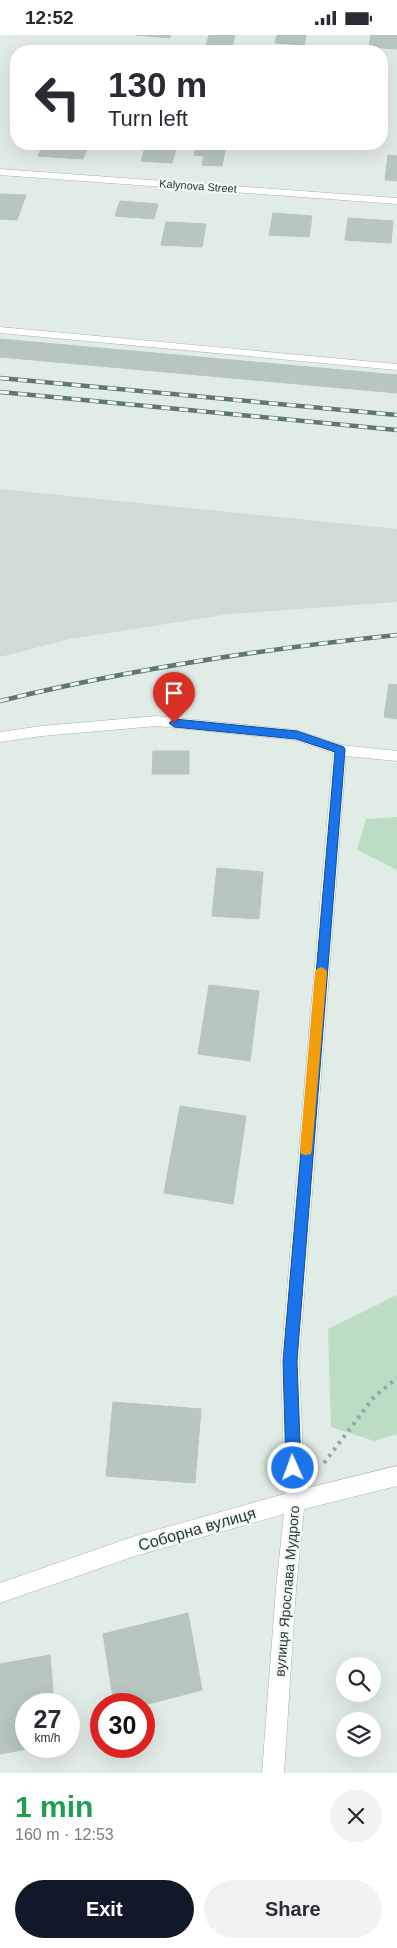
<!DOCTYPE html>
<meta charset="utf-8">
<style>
body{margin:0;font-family:Helvetica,sans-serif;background:#f2f2f3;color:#2b2b33;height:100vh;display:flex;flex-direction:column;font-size:19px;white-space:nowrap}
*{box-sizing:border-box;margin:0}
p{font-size:16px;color:#7c7c81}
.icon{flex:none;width:28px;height:28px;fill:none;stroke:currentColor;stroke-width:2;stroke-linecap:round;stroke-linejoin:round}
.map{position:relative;height:1738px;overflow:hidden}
.panel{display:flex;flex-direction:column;background:#fff;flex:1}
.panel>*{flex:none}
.banner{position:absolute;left:10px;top:10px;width:378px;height:105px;border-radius:20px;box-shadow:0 5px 20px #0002;background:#fff;color:#2b2b33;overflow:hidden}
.fabs{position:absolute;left:336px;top:1622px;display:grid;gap:10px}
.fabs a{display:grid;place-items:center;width:45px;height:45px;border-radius:50%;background:#fff;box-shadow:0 5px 20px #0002;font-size:25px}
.speed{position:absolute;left:15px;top:1658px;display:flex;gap:10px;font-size:25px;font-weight:700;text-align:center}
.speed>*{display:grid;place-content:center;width:65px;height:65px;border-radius:50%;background:#fff;box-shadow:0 5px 20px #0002;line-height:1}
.speed small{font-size:12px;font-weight:400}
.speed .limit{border:8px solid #d22;background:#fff;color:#111}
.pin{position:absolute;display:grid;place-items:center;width:42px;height:42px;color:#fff;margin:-51px -21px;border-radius:50% 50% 50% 0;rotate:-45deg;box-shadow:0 0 5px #0007}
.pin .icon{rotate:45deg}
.me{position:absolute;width:55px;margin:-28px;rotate:358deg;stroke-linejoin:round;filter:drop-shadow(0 0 4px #0008)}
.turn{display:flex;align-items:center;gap:18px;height:105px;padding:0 15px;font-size:22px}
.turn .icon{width:65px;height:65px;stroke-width:2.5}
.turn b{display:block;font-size:35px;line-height:42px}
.round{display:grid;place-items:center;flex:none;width:52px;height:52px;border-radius:26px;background:#f2f2f3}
.head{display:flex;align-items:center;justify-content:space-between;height:85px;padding:0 15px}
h1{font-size:30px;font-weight:700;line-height:38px;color:#1e9e55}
.primary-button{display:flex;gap:10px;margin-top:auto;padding:10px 15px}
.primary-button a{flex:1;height:58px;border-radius:30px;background:#111827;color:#fff;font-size:20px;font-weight:700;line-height:58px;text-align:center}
.primary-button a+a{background:#f2f2f3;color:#2b2b33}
.status{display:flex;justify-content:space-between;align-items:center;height:35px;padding:0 25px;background:#fff;direction:ltr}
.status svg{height:14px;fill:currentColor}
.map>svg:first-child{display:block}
</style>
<div class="status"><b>12:52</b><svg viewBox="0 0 49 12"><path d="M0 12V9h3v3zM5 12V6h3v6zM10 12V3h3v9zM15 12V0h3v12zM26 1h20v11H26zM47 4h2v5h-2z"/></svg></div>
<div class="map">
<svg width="397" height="1738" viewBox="0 0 397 1738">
<rect width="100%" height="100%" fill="#e2ece7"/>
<path fill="#d1dbd6" d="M0,454L397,494V567L230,579L70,604L0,622Z"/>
<path fill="#bcdcc4" d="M397,782V835L357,815L366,784Z
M397,1260V1399L374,1406L331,1392L328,1294Z"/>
<path fill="#b8c6c0" stroke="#b5c5be" d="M136,0H171L170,3Z
M209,0H235L232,12L206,11Z
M277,0H306L304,10L275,8Z
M371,0H397V14L369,12Z
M43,109H56L88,111L83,124L38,121Z
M146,109L177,110L172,128L141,126Z
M197,109L226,111L222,131L202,130L204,121L194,120Z
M388,120L397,121V146L385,145Z
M0,159L26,160L17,185L0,184Z
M120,166L158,169L154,184L115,181Z
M273,178L312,181L309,202L269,200Z
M348,183L393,186L391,208L345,205Z
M166,187L206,189L202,212L161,210Z
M0,304L397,340V358L0,322Z
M389,649L397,650V684L384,682Z
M153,716H189V739H152Z
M217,833L263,837L259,884L212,881Z
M209,950L259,956L250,1026L198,1019Z
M180,1071L246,1081L233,1169L164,1158Z
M113,1367L201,1374L195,1448L106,1441Z
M188,1578L202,1655L144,1670L114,1669L103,1599Z
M50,1620L54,1669H26V1711H43L0,1719V1629Z"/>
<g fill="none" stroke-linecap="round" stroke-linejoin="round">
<defs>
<path id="service" d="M0,292L397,329V335L0,298Z"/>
<path id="minor" d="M157,681L297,695L341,710L397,716V726L346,721L299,1326L305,1466L302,1473L295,1476L288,1473L285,1466L281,1326L333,718L296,705L157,691L42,701L0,707V697L42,691Z"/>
<path id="tertiary" d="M0,134L397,163V169L0,140Z
M397,1431V1451L304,1474L296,1554L284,1738H262L276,1554L284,1479L135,1521L0,1568V1548L135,1501L295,1456Z"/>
</defs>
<use href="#service" stroke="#a5b4ae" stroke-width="1"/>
<use href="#minor" stroke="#a5b4ae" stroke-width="1"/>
<use href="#tertiary" stroke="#a5b4ae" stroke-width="1"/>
<path stroke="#84aea0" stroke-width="4" stroke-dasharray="3 5" stroke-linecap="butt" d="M324,1428L374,1362L397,1343"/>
<use href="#service" fill="#fff" fill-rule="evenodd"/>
<use href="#minor" fill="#fff" fill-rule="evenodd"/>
<use href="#tertiary" fill="#fff" fill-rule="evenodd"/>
<defs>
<path id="rail" d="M0,343L397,380
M0,357L397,395
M0,666C131,634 263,614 397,600"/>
</defs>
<use href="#rail" stroke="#5d7870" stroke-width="4.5"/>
<use href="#rail" stroke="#f3f8f5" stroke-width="3" stroke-dasharray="9" stroke-linecap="butt"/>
</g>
<path fill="#1a73e8" stroke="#114b97" d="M174,684L297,696L344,712L345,715L297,1326L301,1433L299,1438L293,1440L288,1438L286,1433L283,1326L335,717L296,704L174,692L169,688Z"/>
<path fill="#f59e0b" d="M321,932L325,934L327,937L312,1114L311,1119L306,1120L301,1119L300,1114L315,937L317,934Z"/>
<g text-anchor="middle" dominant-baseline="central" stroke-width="4.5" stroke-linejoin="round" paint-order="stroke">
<g font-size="11" fill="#233c35" stroke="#f3f8f5">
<text transform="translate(198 151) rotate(4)">Kalynova Street</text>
</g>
<g font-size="14" fill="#233c35" stroke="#f3f8f5">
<text transform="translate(287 1556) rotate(-85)">вулиця Ярослава Мудрого</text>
</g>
<g font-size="16" fill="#233c35" stroke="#f3f8f5">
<text transform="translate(197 1494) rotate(-16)">Соборна вулиця</text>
</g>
</g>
</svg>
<div class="fabs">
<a><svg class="icon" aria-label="search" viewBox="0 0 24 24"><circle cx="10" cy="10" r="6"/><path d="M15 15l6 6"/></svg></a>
<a><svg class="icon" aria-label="layers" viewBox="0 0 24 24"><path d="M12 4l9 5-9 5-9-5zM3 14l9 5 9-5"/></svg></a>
</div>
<div class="speed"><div>27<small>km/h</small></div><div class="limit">30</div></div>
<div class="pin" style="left:174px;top:688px;background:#d93025"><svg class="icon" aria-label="arrive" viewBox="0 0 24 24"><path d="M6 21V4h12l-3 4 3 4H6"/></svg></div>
<svg class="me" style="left:293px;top:1433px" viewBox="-20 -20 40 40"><circle r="17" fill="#1a73e8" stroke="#fff" stroke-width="3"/><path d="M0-11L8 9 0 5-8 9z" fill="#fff"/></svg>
<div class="banner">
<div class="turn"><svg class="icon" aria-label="left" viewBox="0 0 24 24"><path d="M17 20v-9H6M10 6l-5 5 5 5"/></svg><div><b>130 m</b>Turn left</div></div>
</div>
</div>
<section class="panel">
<div class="head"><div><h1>1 min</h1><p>160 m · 12:53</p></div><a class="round"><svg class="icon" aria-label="close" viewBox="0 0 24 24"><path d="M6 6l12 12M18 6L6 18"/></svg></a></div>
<div class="primary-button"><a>Exit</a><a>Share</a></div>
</section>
